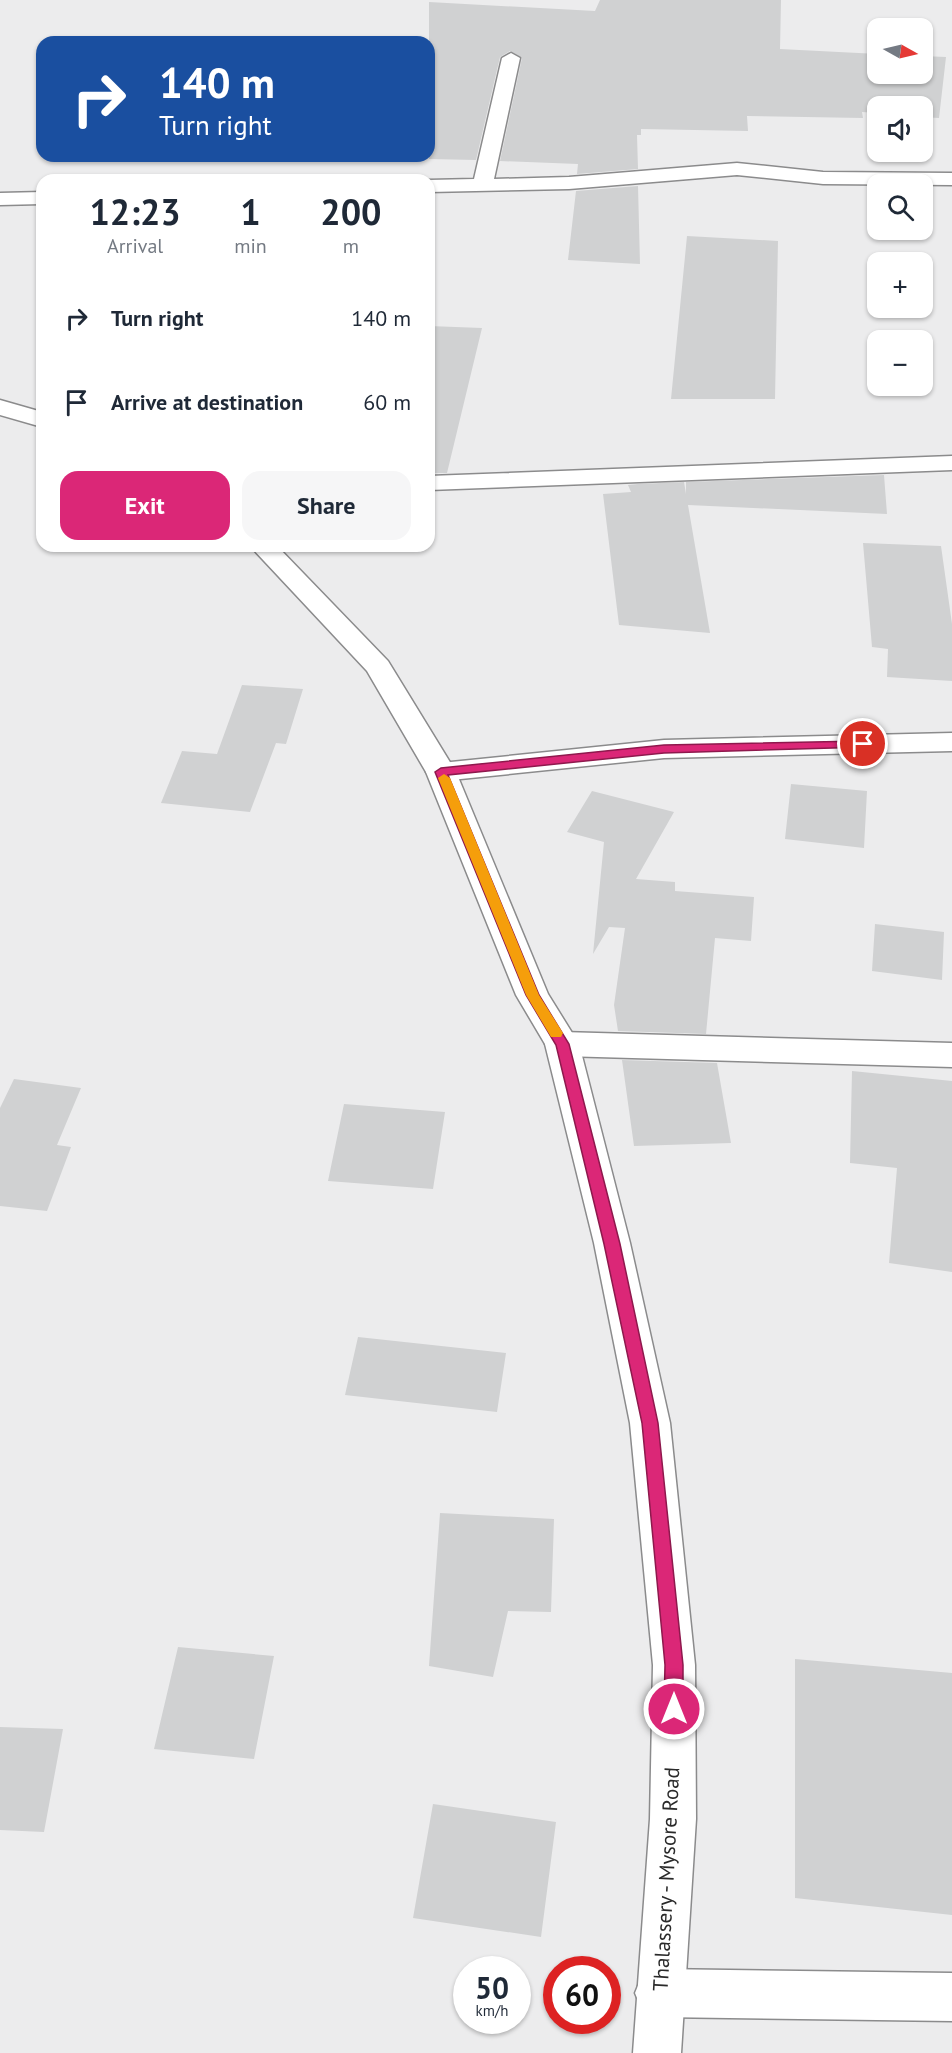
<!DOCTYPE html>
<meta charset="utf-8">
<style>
body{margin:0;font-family:"PT Sans",sans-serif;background:#f6f6f7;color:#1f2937;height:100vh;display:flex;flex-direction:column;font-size:22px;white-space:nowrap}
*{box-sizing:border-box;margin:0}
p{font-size:20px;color:#747a83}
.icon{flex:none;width:33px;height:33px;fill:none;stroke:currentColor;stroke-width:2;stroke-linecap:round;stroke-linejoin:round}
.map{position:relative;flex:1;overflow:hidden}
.sheet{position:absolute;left:36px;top:174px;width:399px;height:378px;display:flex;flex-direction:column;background:#fff;border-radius:18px;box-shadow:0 2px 4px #0004}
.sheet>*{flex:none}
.banner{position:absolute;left:36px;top:36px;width:399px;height:126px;border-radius:18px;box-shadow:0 2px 4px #0004;background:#1a4fa0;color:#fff;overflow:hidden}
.needle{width:39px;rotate:98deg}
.fabs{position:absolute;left:867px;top:18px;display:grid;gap:12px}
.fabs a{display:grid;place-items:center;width:66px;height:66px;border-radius:12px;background:#fff;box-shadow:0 2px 4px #0004;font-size:30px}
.speed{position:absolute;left:453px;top:1956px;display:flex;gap:12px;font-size:30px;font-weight:700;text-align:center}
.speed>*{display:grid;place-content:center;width:78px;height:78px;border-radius:50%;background:#fff;box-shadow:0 2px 4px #0004;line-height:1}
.speed small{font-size:15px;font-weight:400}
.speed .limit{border:9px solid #d22;background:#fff;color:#111}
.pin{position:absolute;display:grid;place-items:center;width:51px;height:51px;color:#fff;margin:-26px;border:3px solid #fff;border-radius:50%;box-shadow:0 2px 6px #0007}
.me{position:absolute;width:66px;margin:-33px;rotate:0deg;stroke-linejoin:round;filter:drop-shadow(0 0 4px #0008)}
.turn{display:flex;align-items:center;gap:21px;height:126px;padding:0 24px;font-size:27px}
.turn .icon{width:78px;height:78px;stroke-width:2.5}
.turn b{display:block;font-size:42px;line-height:51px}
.eta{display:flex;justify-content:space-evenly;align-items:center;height:102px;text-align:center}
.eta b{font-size:36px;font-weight:800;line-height:42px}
.cta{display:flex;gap:12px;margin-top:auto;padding:12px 24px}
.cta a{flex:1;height:69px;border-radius:18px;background:#db2777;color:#fff;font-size:24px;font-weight:800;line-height:69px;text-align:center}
.cta a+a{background:#f6f6f7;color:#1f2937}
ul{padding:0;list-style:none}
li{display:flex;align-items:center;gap:18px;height:84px;padding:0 24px}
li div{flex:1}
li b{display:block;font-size:22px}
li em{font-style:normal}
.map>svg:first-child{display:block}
</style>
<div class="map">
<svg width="952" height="2053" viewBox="0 0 952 2053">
<rect width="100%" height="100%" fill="#ececed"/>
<path fill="#d0d1d2" d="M600,0H781L780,49L878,54V74H922V56L946,57L939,118L922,117V106H878V113L862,112L863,118L747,116L748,131L641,129V135H637L638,169L577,174L578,164L500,161L522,58L510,51L500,57L476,160L429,159V2L595,11Z
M638,186L640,264L568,260L576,191Z
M687,236L778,241L775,399H671Z
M429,326L482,328L447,473H429Z
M884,475L887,514L688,505L710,633L619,625L603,494L631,492L628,485L638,484L684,482L686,494V482Z
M863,543L941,546L952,624V681L887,677L888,649L872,647Z
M242,685L303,689L286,744L276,743L250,812L161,803L182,751L217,754Z
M791,784L867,791L864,848L785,839Z
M592,791L674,812L636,879L675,882V891L754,897L751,941L715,938L706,1034L618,1031L614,1005L625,928L609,927L593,954L604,842L567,832Z
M875,924L944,932L942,980L872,971Z
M622,1060L717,1063L731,1143L634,1146Z
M852,1071L952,1081V1272L889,1263L897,1168L850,1163Z
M14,1079L81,1088L57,1145L71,1147L47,1211L0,1206V1108Z
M344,1104L445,1112L433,1189L328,1181Z
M358,1337L506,1353L497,1412L345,1395Z
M440,1513L554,1519L551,1612L508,1611L493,1677L429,1666Z
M178,1647L274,1656L254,1759L154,1749Z
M795,1659L952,1673V1915L795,1898Z
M0,1727L63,1729L44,1832L0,1830Z
M433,1804L556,1822L541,1937L413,1918Z"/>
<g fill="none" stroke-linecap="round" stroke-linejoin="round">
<defs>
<path id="minor" d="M511,53L520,58L494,179L569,177L737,163L823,172L952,173V185L823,184L737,175L569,189L429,192V180L474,179L502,58Z
M42,192V204L0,205V193Z
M952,456V470L429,490V476Z
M952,733V751L664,758L441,781L431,778L426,772L431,766L441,763L664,740Z
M562,1032L952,1043V1067L562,1056L550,1052L545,1044L550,1036Z
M659,1969L952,1973V2021L659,2017L642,2010L635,1993L642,1976Z"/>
<path id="primary" d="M0,400L42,412V427L0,415Z
M250,546H277L388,661L456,772L548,994L579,1044L630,1243L670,1423L695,1665L696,1819L681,2053H633L650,1819L653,1665L630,1423L594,1243L545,1044L516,995L426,772L367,671Z"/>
</defs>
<use href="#minor" stroke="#8b8b8c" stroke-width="3"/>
<use href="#primary" stroke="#8b8b8c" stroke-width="3"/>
<use href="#minor" fill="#fff" fill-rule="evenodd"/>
<use href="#primary" fill="#fff" fill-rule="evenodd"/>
</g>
<path fill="#db2777" stroke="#8e194d" stroke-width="1.5" d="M863,741L868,742V747L664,753L448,775L539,995L569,1044L620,1244L658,1423L683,1665V1709L680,1714L674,1717L667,1714L664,1709L665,1665L642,1423L604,1244L556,1045L526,995L435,772L441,768L664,745Z"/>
<path fill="#f59e0b" d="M444,774L450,778L539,995L563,1033L561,1037H551L526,995L438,778Z"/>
<g text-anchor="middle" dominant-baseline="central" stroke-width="5" stroke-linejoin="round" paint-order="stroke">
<g font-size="21" fill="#2a2a2a" stroke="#fff">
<text transform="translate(666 1879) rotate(-87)">Thalassery - Mysore Road</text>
</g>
</g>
</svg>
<div class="fabs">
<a><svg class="needle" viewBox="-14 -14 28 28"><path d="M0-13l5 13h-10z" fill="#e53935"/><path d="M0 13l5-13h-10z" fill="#747a83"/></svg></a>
<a><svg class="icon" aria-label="sound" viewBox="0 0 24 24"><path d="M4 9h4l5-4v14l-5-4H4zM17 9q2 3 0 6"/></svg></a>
<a><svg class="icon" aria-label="search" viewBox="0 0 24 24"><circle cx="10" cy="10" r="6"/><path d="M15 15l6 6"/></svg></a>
<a>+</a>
<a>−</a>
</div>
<div class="speed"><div>50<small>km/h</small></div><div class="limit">60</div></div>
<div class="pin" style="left:863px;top:744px;background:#d93025"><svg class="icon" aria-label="arrive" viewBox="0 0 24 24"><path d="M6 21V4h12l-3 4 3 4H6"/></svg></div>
<svg class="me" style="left:674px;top:1709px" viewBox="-20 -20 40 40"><circle r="17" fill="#db2777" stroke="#fff" stroke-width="3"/><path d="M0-11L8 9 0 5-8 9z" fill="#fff"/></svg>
<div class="banner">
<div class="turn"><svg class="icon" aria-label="right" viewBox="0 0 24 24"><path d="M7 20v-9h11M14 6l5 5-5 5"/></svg><div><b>140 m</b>Turn right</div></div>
</div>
<section class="sheet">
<div class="eta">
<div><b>12:23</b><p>Arrival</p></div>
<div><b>1</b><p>min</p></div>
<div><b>200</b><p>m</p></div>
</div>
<ul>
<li><svg class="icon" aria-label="right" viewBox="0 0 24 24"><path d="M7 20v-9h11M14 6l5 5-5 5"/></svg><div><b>Turn right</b></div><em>140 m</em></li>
<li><svg class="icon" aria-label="arrive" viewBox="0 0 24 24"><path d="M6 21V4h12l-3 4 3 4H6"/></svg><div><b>Arrive at destination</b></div><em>60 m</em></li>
</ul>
<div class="cta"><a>Exit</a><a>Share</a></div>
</section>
</div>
